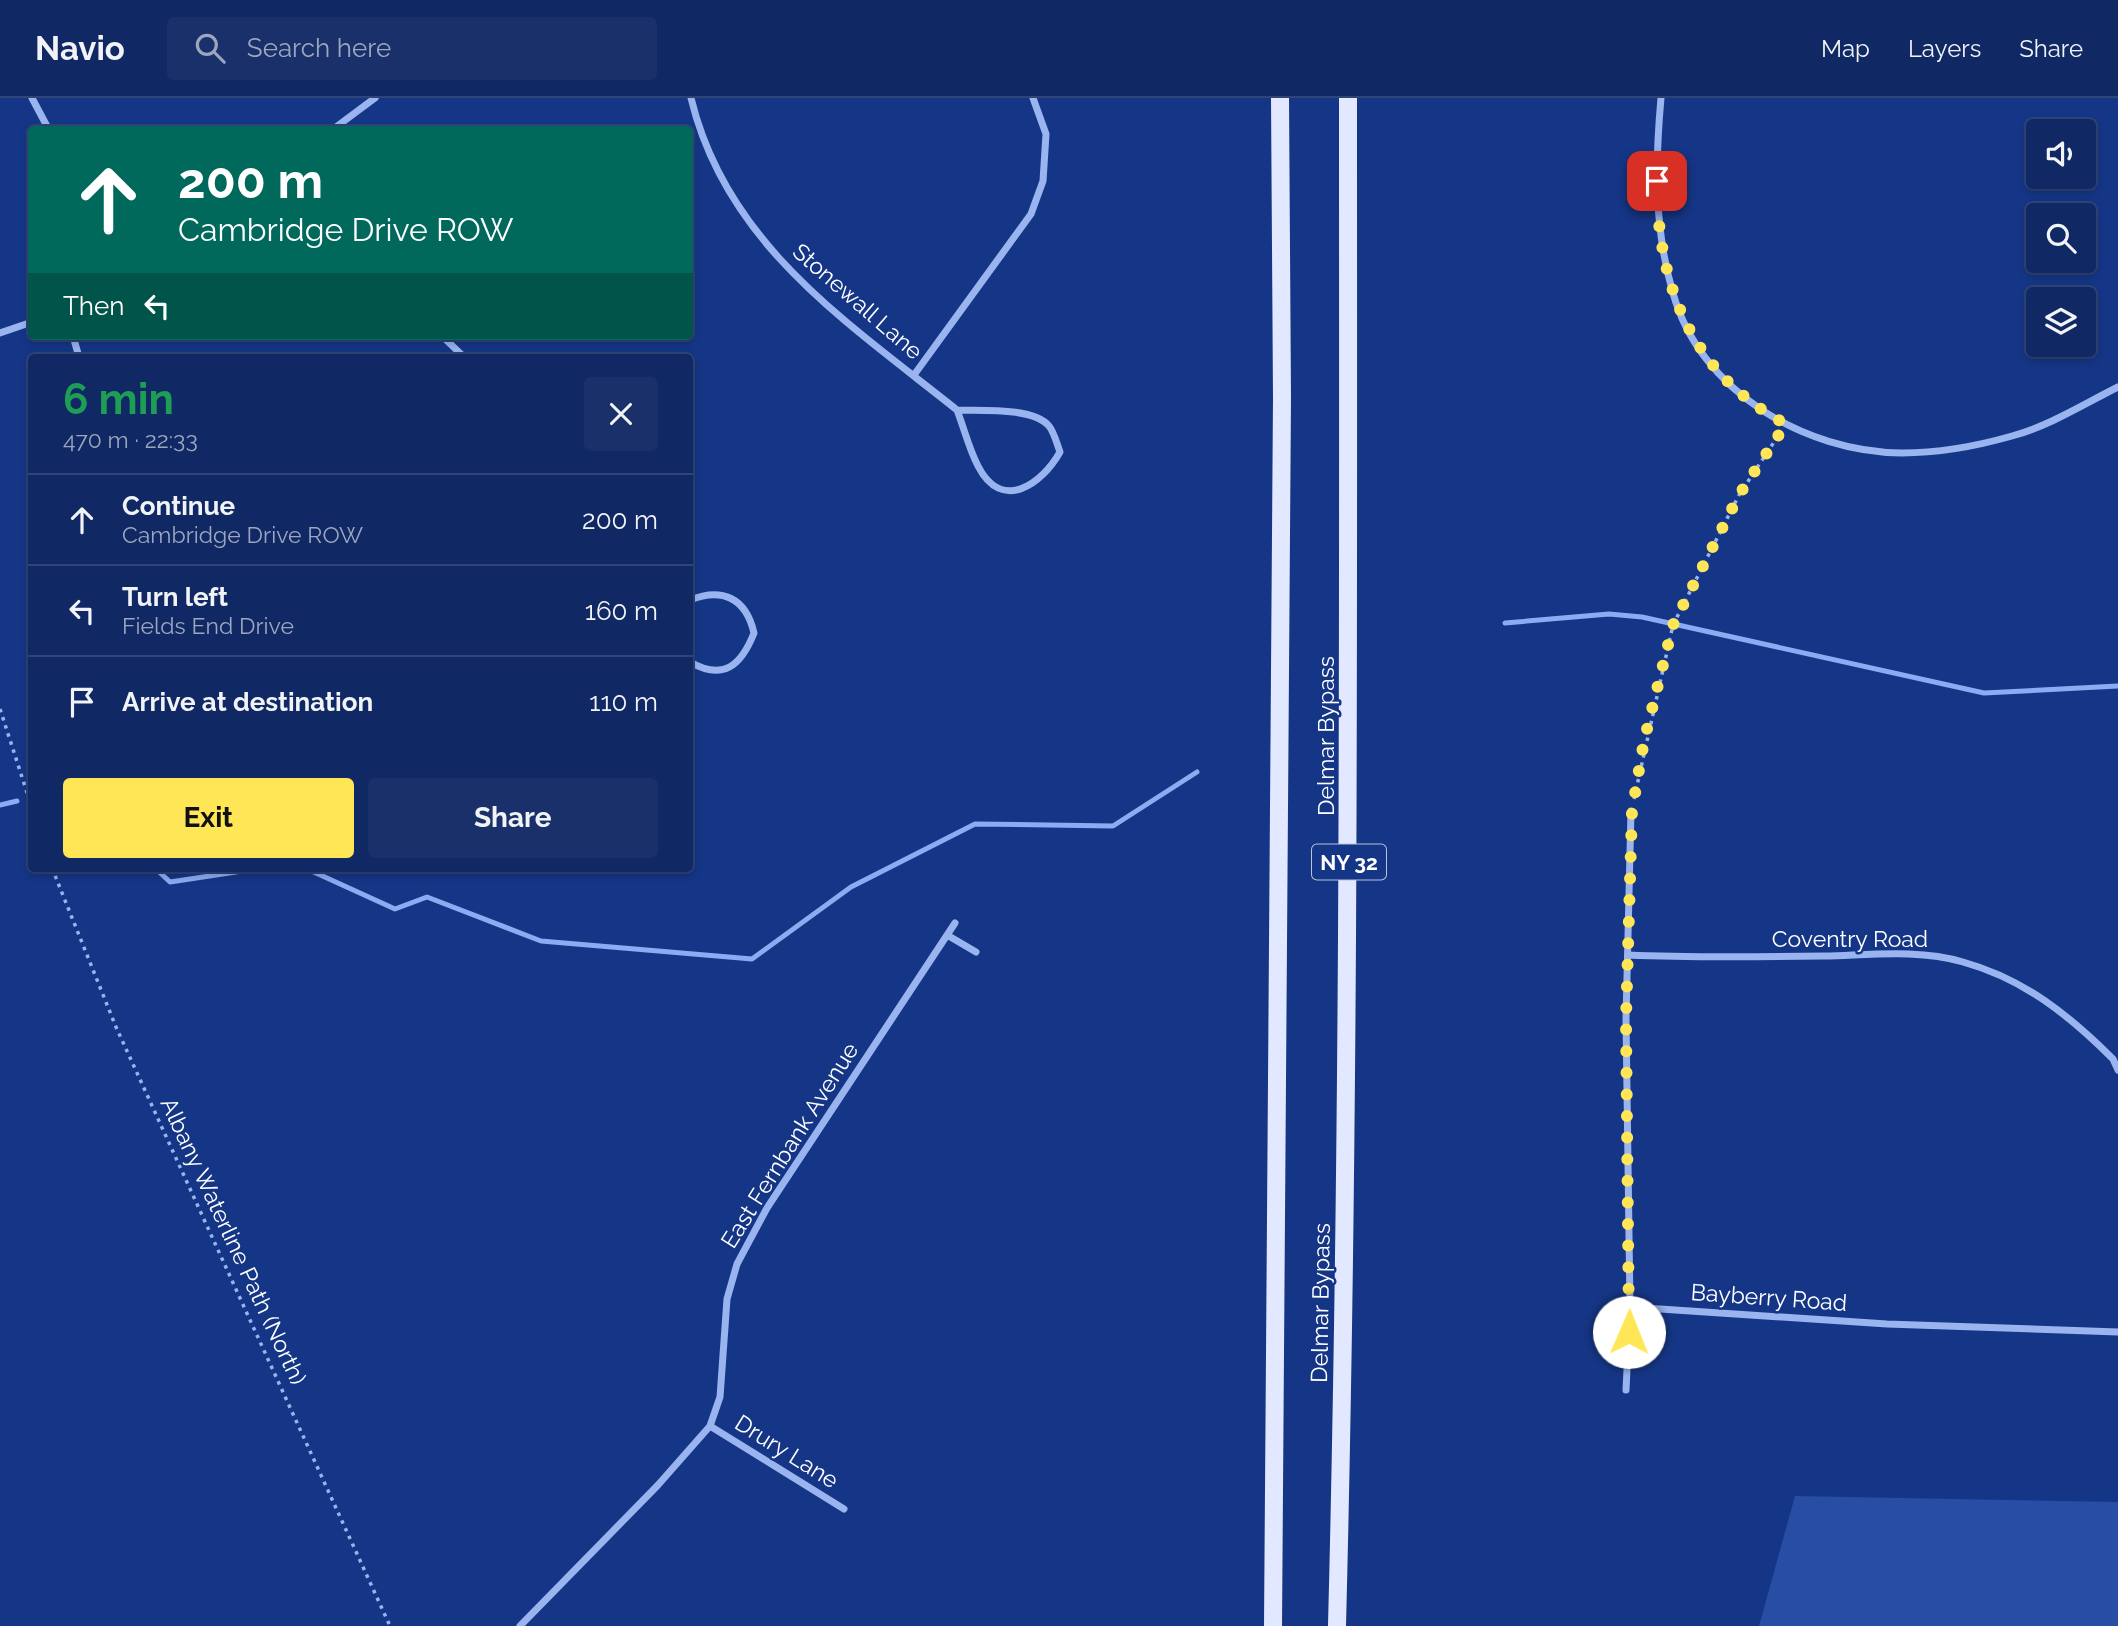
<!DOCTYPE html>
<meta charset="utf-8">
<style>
body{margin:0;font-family:Raleway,sans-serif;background:#19306a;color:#f1f3f6;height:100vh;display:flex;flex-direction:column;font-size:26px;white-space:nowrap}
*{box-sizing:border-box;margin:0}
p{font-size:23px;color:#9ca6bf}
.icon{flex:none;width:38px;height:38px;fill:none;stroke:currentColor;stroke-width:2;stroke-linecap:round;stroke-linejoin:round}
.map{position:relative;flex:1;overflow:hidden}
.panel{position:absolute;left:28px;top:256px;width:665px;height:518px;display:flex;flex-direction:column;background:#102864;border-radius:7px;box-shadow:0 4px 10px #0003,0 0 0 2px #304478}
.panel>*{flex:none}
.hud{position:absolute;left:28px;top:28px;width:665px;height:214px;border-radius:7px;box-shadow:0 4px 10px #0003,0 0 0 2px #304478;background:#00695c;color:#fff;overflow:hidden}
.buttons{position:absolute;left:2026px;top:21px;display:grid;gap:14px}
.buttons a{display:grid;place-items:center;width:70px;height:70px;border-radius:7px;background:#102864;box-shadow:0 4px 10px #0003,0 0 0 2px #304478;font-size:35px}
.pin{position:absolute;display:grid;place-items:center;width:60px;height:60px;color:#fff;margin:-30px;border-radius:14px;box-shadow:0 4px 10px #0006}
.me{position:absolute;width:77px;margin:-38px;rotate:1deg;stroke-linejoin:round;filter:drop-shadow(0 0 5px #0008)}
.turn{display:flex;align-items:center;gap:24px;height:147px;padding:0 35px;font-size:32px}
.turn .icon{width:91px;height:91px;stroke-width:2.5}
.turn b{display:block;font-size:49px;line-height:60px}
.then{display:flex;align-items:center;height:66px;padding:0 35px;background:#0003;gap:14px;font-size:26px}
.round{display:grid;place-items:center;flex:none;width:74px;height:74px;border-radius:7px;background:#19306a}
.summary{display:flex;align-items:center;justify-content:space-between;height:119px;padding:0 35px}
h1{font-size:42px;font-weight:700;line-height:52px;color:#1e9e55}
.button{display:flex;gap:14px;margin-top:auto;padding:14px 35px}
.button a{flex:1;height:80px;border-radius:7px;background:#ffe657;color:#111;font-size:28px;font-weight:700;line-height:80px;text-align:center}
.button a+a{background:#19306a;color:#f1f3f6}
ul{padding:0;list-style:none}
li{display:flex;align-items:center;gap:21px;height:91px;padding:0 35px;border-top:2px solid #304478}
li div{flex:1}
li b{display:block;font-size:26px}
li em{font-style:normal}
header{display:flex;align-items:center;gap:42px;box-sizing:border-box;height:98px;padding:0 35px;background:#102864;border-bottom:2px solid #304478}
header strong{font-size:33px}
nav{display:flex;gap:38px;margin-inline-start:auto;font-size:24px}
.search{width:490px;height:63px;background:#19306a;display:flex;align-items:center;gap:18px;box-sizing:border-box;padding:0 24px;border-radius:7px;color:#9ca6bf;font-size:26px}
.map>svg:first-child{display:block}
</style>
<header>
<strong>Navio</strong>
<div class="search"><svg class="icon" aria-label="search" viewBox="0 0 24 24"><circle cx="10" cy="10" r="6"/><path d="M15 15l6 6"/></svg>Search here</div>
<nav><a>Map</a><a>Layers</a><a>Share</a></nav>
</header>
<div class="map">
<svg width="2118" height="1528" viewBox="0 0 2118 1528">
<rect width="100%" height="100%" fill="#153686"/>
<path fill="#274da5" d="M1795,1398L2118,1404V1528H1759Z"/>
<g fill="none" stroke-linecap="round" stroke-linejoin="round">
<path stroke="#8bacf2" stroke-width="5" d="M1505,525L1609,516L1642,519L1984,595L2118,588
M0,707L17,703
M155,770L170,784L262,770
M305,770L395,811L427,799L541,843L752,861L851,789L975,726L1113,728L1197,674"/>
<path stroke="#99b4ef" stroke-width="3.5" stroke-dasharray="3.5 5" stroke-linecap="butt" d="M0,611L32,710
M1634,701L1673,527L1739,397L1780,335
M52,770L116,929L390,1528"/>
<path stroke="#99b4ef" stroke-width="7" d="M32,0L49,32
M691,0C726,146 847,224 957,312
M1661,0C1655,66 1654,131 1673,195C1700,293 1804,354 1902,355C1938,355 1977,348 2012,338C2049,328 2084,306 2118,289
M332,32L375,0
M0,235L32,224
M73,238L79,259
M442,238L464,259
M914,277L1031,116L1043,83L1046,36L1033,0
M957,312C981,313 1033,309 1049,328C1054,334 1057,346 1060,354C1042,386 1002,415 978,368C969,351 964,330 957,312Z
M690,502C722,489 746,500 754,535C741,568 723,583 690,564
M947,837L976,854
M1628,857C1694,860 1759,859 1825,858C1870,857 1919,851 1963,864C2024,881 2069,917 2113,961L2118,972
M1630,1209L1887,1226L2118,1234
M1626,1292L1630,1209L1626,921L1631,713
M710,1328L844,1411
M520,1528L658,1387L710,1328L720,1299L727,1201L737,1166L767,1110L955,825"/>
<path stroke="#e1e8ff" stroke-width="18" d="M1273,1528L1282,300L1280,0
M1337,1528C1350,1019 1348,509 1348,0"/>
</g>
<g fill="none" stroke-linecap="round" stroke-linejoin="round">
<path stroke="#ffe657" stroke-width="12" stroke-dasharray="0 21.6" d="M1629,1234L1626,921L1632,713L1644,643L1673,527L1739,397L1786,326C1691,276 1657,186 1657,83"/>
</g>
<g text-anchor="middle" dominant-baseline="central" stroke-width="5" stroke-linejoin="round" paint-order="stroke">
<rect fill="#153686" stroke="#b9c3db" stroke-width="2" x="1312" y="746.5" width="74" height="35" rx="5"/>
<g font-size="21" font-weight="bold" fill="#fff">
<text x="1349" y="764">NY 32</text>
</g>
<g font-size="23" fill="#fff" stroke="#153686">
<text transform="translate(858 203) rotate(41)">Stonewall Lane</text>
<text transform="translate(1325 638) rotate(-90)">Delmar Bypass</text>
<text x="1850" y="840">Coventry Road</text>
<text transform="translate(789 1047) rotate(-58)">East Fernbank Avenue</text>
<text transform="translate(234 1143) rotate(65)">Albany Waterline Path (North)</text>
<text transform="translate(1769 1199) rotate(4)">Bayberry Road</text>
<text transform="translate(1320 1205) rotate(-89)">Delmar Bypass</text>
<text transform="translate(787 1353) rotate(32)">Drury Lane</text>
</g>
</g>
</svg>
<div class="buttons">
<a><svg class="icon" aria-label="sound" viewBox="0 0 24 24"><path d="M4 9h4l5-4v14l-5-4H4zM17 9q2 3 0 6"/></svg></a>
<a><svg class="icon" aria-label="search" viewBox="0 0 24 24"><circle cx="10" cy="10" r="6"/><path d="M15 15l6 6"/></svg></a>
<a><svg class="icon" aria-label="layers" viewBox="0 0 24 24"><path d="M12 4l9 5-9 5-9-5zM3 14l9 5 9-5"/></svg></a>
</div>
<div class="pin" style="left:1657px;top:83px;background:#d93025"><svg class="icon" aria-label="arrive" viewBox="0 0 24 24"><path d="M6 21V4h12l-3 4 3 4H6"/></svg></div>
<svg class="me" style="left:1629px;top:1234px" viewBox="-20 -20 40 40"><circle r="19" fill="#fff"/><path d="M0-13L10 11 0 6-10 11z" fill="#ffe657"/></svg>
<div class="hud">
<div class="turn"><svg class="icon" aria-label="ahead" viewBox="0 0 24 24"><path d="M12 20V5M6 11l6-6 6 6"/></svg><div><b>200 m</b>Cambridge Drive ROW</div></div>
<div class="then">Then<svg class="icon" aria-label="left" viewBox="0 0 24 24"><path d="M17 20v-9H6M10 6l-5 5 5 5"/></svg></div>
</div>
<section class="panel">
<div class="summary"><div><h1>6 min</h1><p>470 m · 22:33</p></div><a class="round"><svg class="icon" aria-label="close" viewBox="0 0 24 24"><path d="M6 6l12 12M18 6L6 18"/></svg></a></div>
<ul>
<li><svg class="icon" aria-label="ahead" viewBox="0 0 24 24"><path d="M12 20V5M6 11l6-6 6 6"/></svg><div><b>Continue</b><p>Cambridge Drive ROW</p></div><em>200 m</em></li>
<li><svg class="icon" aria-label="left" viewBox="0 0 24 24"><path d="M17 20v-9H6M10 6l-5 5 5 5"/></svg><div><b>Turn left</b><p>Fields End Drive</p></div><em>160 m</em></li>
<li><svg class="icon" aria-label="arrive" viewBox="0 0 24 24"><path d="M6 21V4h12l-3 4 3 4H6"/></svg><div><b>Arrive at destination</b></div><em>110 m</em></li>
</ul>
<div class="button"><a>Exit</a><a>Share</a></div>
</section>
</div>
